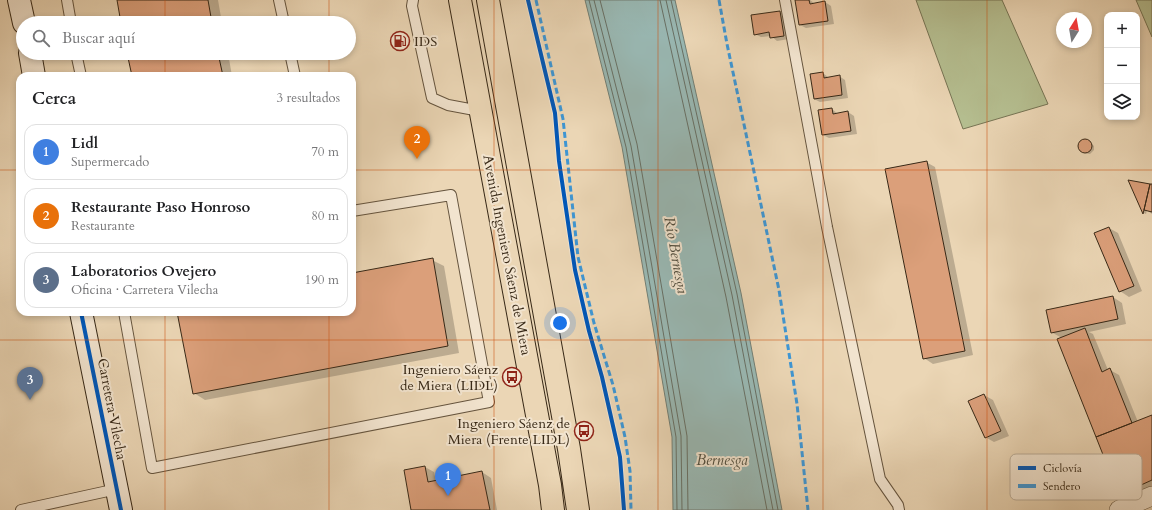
<!DOCTYPE html>
<html lang="es">
<head>
<meta charset="utf-8">
<style>
	body { margin:0; font-family:Cardo,serif; background:#f2f2f2; color:#202124 }
	.controls { position:absolute; right:12px; top:12px; display:grid; overflow:hidden; border-radius:8px; box-shadow:0 2px 6px #0003 }
	.controls button { width:36px; height:36px; display:grid; place-items:center; padding:0; border:0; border-bottom:1px solid #e0e0e0; background:#fff; color:#202124; font:20px sans-serif }
	.compass { position:absolute; left:1056px; top:12px; width:36px; height:36px; border-radius:50%; background:#fff; box-shadow:0 2px 6px #0003; rotate:11deg }
	.you { position:absolute; left:560px; top:323px; width:14px; height:14px; margin:-10px; border:3px solid #fff; border-radius:50%; background:#1a73e8; box-shadow:0 0 0 6px #1a73e833 }
	.badge { display:grid; place-items:center; width:26px; height:26px; border-radius:50%; background:#8f2418; color:#fff; font-size:13px; font-weight:700 }
	.pin { position:absolute; translate:-50% -33px; filter:drop-shadow(0 1px 2px #0008) }
	.pin::after { content:''; position:absolute; top:21px; width:14px; height:12px; background:inherit; clip-path:polygon(0 0,100% 0,50% 100%) }
	.list { margin:0; padding:0; list-style:none }
	h2 { display:flex; justify-content:space-between; align-items:center; height:52px; margin:0; padding:0 16px; font-size:17px }
	h2 small { font-size:13px; font-weight:400; color:#757577 }
	.list li { display:grid; grid-template-columns:26px 1fr auto; gap:12px; align-items:center; box-sizing:border-box; height:56px; margin:0 8px 8px; padding:0 8px; border:1px solid #e0e0e0; border-radius:12px }
	.list b { display:block; font-size:15px; white-space:nowrap }
	.list p { margin:0; font-size:13px; white-space:nowrap; color:#757577 }
	.list em { font-size:13px; font-style:normal; color:#757577 }
	.icon { flex:none; width:22px; height:22px; fill:none; stroke:currentColor; stroke-width:2; stroke-linecap:round; stroke-linejoin:round }
	.map { position:relative; flex:none; width:1152px; height:510px; overflow:hidden }
	.search { position:absolute; background:#fff; box-shadow:0 2px 6px #0003; left:16px; top:16px; width:340px; height:44px; display:flex; align-items:center; gap:10px; box-sizing:border-box; padding:0 14px; border-radius:22px; color:#757577; font-size:15px }
	.panel { position:absolute; background:#fff; box-shadow:0 2px 6px #0003; left:16px; top:72px; width:340px; height:244px; border-radius:12px }
	.map>svg:first-child { display:block }
	.green { fill:#b5be90; stroke:#767454 }
	.water { fill:#99b8b3; stroke:#727f75 }
	.shadow { fill:#0003 }
	.lines { fill:none; stroke-linecap:round; stroke-linejoin:round }
	.shore { stroke:#687065; stroke-width:1 }
	.building { fill:#db9f7a; stroke:#382917 }
	.lane-casing { stroke:#65543e; stroke-width:12 }
	.street-casing { stroke:#65543e; stroke-width:20 }
	.secondary-casing { stroke:#382917; stroke-width:24 }
	.primary-casing { stroke:#382917; stroke-width:24 }
	.lane { stroke:#f2e4cf; stroke-width:10 }
	.street { stroke:#f2e4cf; stroke-width:19 }
	.secondary { stroke:#f2e4cf; stroke-width:22 }
	.primary { stroke:#ebd6b5; stroke-width:22 }
	.quiet { stroke:#3e96d4; stroke-width:3; stroke-dasharray:6 3; stroke-linecap:butt }
	.cycleway-casing { stroke:#f2e4cf; stroke-width:6 }
	.cycleway { stroke:#0057b8; stroke-width:4 }
	.grid { fill:none; stroke:#ce520e; stroke-width:1; stroke-opacity:0.55 }
	.labels { text-anchor:middle; dominant-baseline:central; stroke-width:4; stroke-linejoin:round; paint-order:stroke }
	.poi-label { font-size:14px; fill:#382917; stroke:#f2e4cf; text-anchor:end }
	.street-label { font-size:14px; fill:#382917; stroke:#f2e4cf }
	.water-label { font-size:15px; font-style:italic; fill:#504d3e; stroke:#f2e4cf }
	.key { fill:#f2e4cf; stroke:#baac98; stroke-width:1 }
	.key-label { font-size:11px; fill:#382917 }
</style>
</head>
<body>
<div class="map">
<svg width="1152" height="510" viewBox="0 0 1152 510">
	<rect width="100%" height="100%" fill="#ebd6b5"/>
	<filter id="stains"><feTurbulence type="fractalNoise" baseFrequency=".005" numOctaves="4"/><feColorMatrix values="0 0 0 0 .2 0 0 0 0 .09 0 0 0 0 .02 0 0 0 .5 -.17"/></filter>
	<radialGradient id="worn" r=".72"><stop offset=".6" stop-color="#630" stop-opacity="0"/><stop offset="1" stop-color="#630" stop-opacity=".3"/></radialGradient>
	<path class="green" d="M916,0h86l46,104 -85,25z
		M1136,0h16v37z"/>
	<path class="water" d="M585,0h90l66,293 41,217h-109l-1,-73 -29,-168 -21,-122z"/>
	<path class="shadow" d="M118,0h100l4,23h-100z
		M803,0h7l5,4 10,-2 6,4 3,18 -28,4 -6,-3z
		M779,12l7,3 3,24 -12,2 -6,-5 -10,1 -6,-3z
		M128,53h100l4,23h-99z
		M823,73l6,5 10,-2 6,4 3,18 -28,4 -6,-3z
		M832,109l6,5 10,-2 6,4 3,18 -28,4 -6,-3z
		M1084,140l7,3 3,3v4l-4,4 -6,-1 -5,-6 1,-5z
		M926,162l9,5 38,188 -40,9 -9,-6z
		M1130,181l22,4v29l-5,-4 -1,4 -2,-1z
		M1109,228l9,5 24,58 -13,6 -9,-6z
		M432,260l12,6 15,87 -254,47 -11,-7 -16,-81h174v-38z
		M1113,297l9,6 4,21 -37,8 4,2 15,36h2l9,5 19,47 14,-6v73l-23,10 -9,-5 -58,-156 -11,-6z
		M984,395l9,5 16,36 -15,6 -9,-5z
		M425,467l9,5 2,10 46,-10 9,6 6,32h-85z"/>
	<g class="lines">
		<path class="shore" d="M589,0l37,147 21,121 29,169 1,73
			M594,0l37,146 21,121 29,169 1,74
			M600,0l37,144 21,122 29,170 1,74
			M660,0l66,297 41,213
			M666,0l66,295 41,215
			M671,0l66,294 41,216"/>
	</g>
	<path class="building" d="M117,0h91l4,23h-91z
		M795,0h14l1,4 15,-3 3,20 -29,4z
		M780,11l4,25 -14,2 -1,-6 -15,3 -3,-20z
		M127,53h91l5,23h-91z
		M823,72l1,6 16,-3 2,20 -28,4 -4,-25z
		M832,108l1,6 15,-3 3,20 -29,4 -4,-25z
		M1078 146a7 7 0 1 1 14 0a7 7 0 1 1-14 0Z
		M927,161l38,190 -42,8 -38,-190z
		M1128,180l22,4 -7,30z
		M1150,184h2v28l-8,-2z
		M1109,227l25,59 -15,6 -25,-59z
		M433,258l15,88 -255,48 -16,-82h175v-39z
		M1113,296l5,23 -67,14 -5,-23z
		M1085,328l17,44 8,-4 22,55 -36,14 -39,-98z
		M984,394l17,37 -16,7 -17,-37z
		M1152,415v65l-33,15 -23,-58z
		M425,466l3,16 54,-11 8,39h-79l-7,-40z"/>
	<g class="lines">
		<defs>
			<path id="lane" d="M67,0l4,23
				M279,0l5,23
				M413,0l-1,6 20,92 16,7 32,6
				M785,0l42,227 53,252 18,26 1,5
				M76,53l5,23
				M290,53l5,23
				M124,312l28,156 337,-66 -38,-207 -99,16
				M21,510l96,-21"/>
			<path id="street" d="M1119,510l33,-14"/>
			<path id="secondary" d="M19,0l5,23
				M30,53l4,23
				M81,312l40,198"/>
			<path id="primary" d="M460,0l90,485 3,25
				M488,0l81,449 9,61"/>
		</defs>
		<use href="#lane" class="lane-casing"/>
		<use href="#street" class="street-casing"/>
		<use href="#secondary" class="secondary-casing"/>
		<use href="#primary" class="primary-casing"/>
		<use href="#lane" class="lane"/>
		<use href="#street" class="street"/>
		<use href="#secondary" class="secondary"/>
		<use href="#primary" class="primary"/>
		<path class="quiet" d="M536,0l27,119 15,138 16,66 19,62 12,52 5,34 1,39
			M719,0l8,44 52,246 18,114 11,106"/>
		<defs>
			<path id="cycleway" d="M528,0l27,113 4,48 16,109 14,61 13,46 18,80 4,53
				M81,312l40,198"/>
		</defs>
		<use href="#cycleway" class="cycleway-casing"/>
		<use href="#cycleway" class="cycleway"/>
	</g>
	<path class="grid" d="M165,0v23M329,0v23M494,0v510M658,0v510M823,0v510M987,0v510M165,53v23M329,53v23M0,170h20M352,170h800M165,312v198M329,312v198M0,340h1152"/>
	<defs>
		<symbol id="fuel-ring" viewBox="-11 -11 22 22"><circle r="9.5" fill="#f2e4cf" stroke="#8f2418" stroke-width="1.5"/><path d="M-5.5-6h7V0h2V4h1.3V-2.5L3-4.5l.8-.8L6-3V5H2.5V1h-1V6h-7ZM-4.2-4.7v3.2H.2V-4.7Z" fill="#8f2418"/></symbol>
		<symbol id="bus-ring" viewBox="-11 -11 22 22"><circle r="9.5" fill="#f2e4cf" stroke="#8f2418" stroke-width="1.5"/><path d="M-5-6H5V4H4V6H2V4H-2V6H-4V4H-5ZM-3.5-4V0h7V-4ZM-3.5 1.2v1.5H-2V1.2ZM2 1.2v1.5H3.5V1.2Z" fill="#8f2418"/></symbol>
	</defs>
	<g fill-rule="evenodd">
		<use href="#fuel-ring" x="389" y="30" width="22" height="22"/>
		<use href="#bus-ring" x="501" y="366" width="22" height="22"/>
		<use href="#bus-ring" x="573" y="420" width="22" height="22"/>
	</g>
	<g class="labels">
		<g class="poi-label">
			<text x="414" y="41" text-anchor="start">IDS</text>
			<text x="498" y="369">Ingeniero Sáenz<tspan x="498" dy="16">de Miera (LIDL)</tspan></text>
			<text x="570" y="423">Ingeniero Sáenz de<tspan x="570" dy="16">Miera (Frente LIDL)</tspan></text>
		</g>
		<g class="street-label">
			<text transform="translate(507 255) rotate(79)">Avenida Ingeniero Sáenz de Miera</text>
			<text transform="translate(112 409) rotate(79)">Carretera Vilecha</text>
		</g>
		<g class="water-label">
			<text transform="translate(676 255) rotate(80)">Río Bernesga</text>
			<text x="722" y="460">Bernesga</text>
		</g>
	</g>
	<rect x="1010" y="454" width="132" height="46" rx="6" class="key"/>
	<rect x="1018" y="466" width="18" height="4" fill="#0057b8"/>
	<rect x="1018" y="484" width="18" height="4" fill="#3e96d4"/>
	<g class="key-label">
		<text x="1043" y="472">Ciclovía</text>
		<text x="1043" y="490">Sendero</text>
	</g>
	<rect width="100%" height="100%" filter="url(#stains)"/>
	<rect width="100%" height="100%" fill="url(#worn)"/>
</svg>
<div class="controls">
<button>+</button>
<button>−</button>
<button><svg class="icon" aria-label="layers" viewBox="0 0 24 24"><path d="M12 4l9 5-9 5-9-5zM3 14l9 5 9-5"/></svg></button>
</div>
<svg class="compass" viewBox="-18 -18 36 36"><path d="M0-13l5 13h-10z" fill="#e53935"/><path d="M0 13l5-13h-10z" fill="#757577"/></svg>
<div class="you"></div>
<div class="pin badge" style="left:448px;top:496px;background:#3f7fe0">1</div>
<div class="pin badge" style="left:417px;top:159px;background:#e8710a">2</div>
<div class="pin badge" style="left:30px;top:400px;background:#5c6f8a">3</div>
<div class="search"><svg class="icon" aria-label="search" viewBox="0 0 24 24"><circle cx="10" cy="10" r="6"/><path d="M15 15l6 6"/></svg>Buscar aquí</div>
<section class="panel">
<h2>Cerca<small>3 resultados</small></h2>
<ul class="list">
<li><span class="badge" style="background:#3f7fe0">1</span><div><b>Lidl</b><p>Supermercado</p></div><em>70 m</em></li>
<li><span class="badge" style="background:#e8710a">2</span><div><b>Restaurante Paso Honroso</b><p>Restaurante</p></div><em>80 m</em></li>
<li><span class="badge" style="background:#5c6f8a">3</span><div><b>Laboratorios Ovejero</b><p>Oficina · Carretera Vilecha</p></div><em>190 m</em></li>
</ul>
</section>
</div>
</body>
</html>
